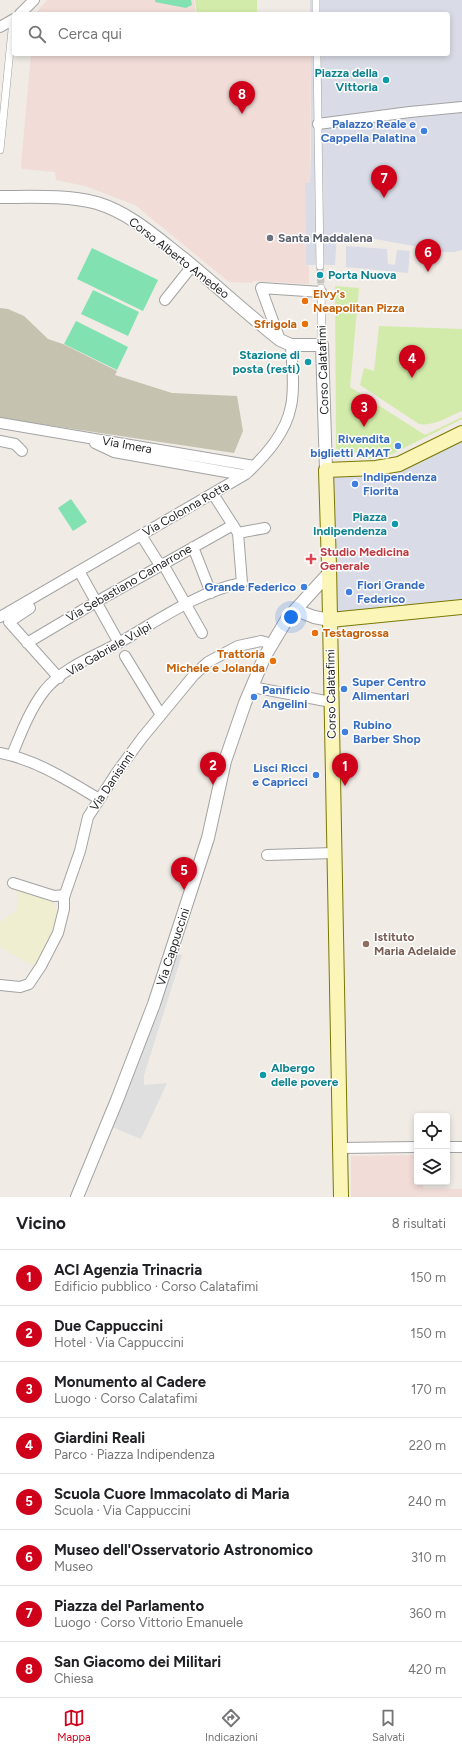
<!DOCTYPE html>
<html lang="it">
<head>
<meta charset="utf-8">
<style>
	body { margin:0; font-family:Figtree,sans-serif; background:#f2f2f2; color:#202124 }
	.controls { position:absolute; right:12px; bottom:12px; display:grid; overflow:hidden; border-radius:4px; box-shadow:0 2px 6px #0003 }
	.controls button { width:36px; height:36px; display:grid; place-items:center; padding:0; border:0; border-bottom:1px solid #e0e0e0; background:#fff; color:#202124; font:20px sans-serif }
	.you { position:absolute; left:291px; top:617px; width:14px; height:14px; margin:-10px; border:3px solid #fff; border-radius:50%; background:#1a73e8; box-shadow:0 0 0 6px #1a73e833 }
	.badge { display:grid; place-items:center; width:26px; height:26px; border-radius:50%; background:#ce001a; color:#fff; font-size:13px; font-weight:700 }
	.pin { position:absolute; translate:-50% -33px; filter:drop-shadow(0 1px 2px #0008) }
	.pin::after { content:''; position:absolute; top:21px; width:14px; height:12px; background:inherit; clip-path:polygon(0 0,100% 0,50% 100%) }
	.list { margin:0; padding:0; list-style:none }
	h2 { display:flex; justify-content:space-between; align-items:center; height:52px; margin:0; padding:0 16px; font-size:17px }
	h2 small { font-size:13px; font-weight:400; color:#757577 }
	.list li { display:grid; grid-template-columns:26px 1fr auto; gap:12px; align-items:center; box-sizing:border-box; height:56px; padding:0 16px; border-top:1px solid #e0e0e0 }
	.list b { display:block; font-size:15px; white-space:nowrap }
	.list p { margin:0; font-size:13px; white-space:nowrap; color:#757577 }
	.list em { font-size:13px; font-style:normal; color:#757577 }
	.icon { flex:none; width:22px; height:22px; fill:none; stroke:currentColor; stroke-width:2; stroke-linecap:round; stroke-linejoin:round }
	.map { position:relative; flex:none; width:462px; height:1197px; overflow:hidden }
	.search { position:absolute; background:#fff; box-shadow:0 2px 6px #0003; left:12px; right:12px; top:12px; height:44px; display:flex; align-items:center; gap:10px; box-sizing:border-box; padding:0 14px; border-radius:4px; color:#757577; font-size:15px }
	.sheet { height:500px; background:#fff }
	nav { display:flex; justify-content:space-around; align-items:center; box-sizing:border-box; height:56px; border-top:1px solid #e0e0e0; background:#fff; font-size:11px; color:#757577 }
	nav a { display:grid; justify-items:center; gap:2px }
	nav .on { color:#ce001a }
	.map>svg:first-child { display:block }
	.military { fill:#f2dcd8 }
	.construction { fill:#c5c2b0 }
	.farmland { fill:#efeed0 }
	.grass { fill:#d2ebaa }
	.pitch { fill:#81e1b0 }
	.parking { fill:#dfdfdf }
	.plaza { fill:#d9dbe6 }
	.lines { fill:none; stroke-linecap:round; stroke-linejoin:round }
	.pedestrian-tunnel { stroke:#c6c2bd; stroke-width:7; stroke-dasharray:7 3.5; stroke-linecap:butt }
	.pedestrian-casing { stroke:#a3a3a3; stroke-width:8 }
	.minor-casing { stroke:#a3a3a3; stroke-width:12 }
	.tertiary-casing { stroke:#a3a3a3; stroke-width:14 }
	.secondary-casing { stroke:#7a7802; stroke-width:16 }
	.pedestrian { stroke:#fff; stroke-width:7 }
	.minor { stroke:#fff; stroke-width:10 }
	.tertiary { stroke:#fff; stroke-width:12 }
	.secondary { stroke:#fbf6b8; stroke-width:14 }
	.culture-dot { fill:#0f9aa8; stroke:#fff; stroke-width:1.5 }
	.shop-dot { fill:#3f7fe0; stroke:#fff; stroke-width:1.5 }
	.worship-dot { fill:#6b7280; stroke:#fff; stroke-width:1.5 }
	.food-dot { fill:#e8710a; stroke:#fff; stroke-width:1.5 }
	.health-dot { fill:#e0444e; stroke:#fff; stroke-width:1.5 }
	.education-dot { fill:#8d6e63; stroke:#fff; stroke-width:1.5 }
	.labels { text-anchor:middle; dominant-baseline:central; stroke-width:3; stroke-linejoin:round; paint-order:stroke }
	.culture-label { font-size:12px; font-weight:bold; fill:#0d838f; stroke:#fff; text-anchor:end }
	.shop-label { font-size:12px; font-weight:bold; fill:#366cbe; stroke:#fff; text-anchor:start }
	.worship-label { font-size:12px; font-weight:bold; fill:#5b616d; stroke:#fff; text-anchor:start }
	.street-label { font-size:12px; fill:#1f1f1f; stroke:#fff }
	.food-label { font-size:12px; font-weight:bold; fill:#c56008; stroke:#fff; text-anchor:start }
	.health-label { font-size:12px; font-weight:bold; fill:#be3a42; stroke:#fff; text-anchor:start }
	.education-label { font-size:12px; font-weight:bold; fill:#785e54; stroke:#fff; text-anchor:start }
</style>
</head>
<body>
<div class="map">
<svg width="462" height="1197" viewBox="0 0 462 1197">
	<rect width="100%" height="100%" fill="#f0ebe5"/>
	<path class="military" d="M47,0h147l2,14h-161z
		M31,54h280l-1,129h-5l1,82 3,1v18l-56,-3 -1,2 -23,-1 -94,-77 -50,-19 -29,-6 -1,-8 -33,-3 -1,-4z
		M417,1155v27h6v6l39,1v8h-111v-41z"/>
	<path class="construction" d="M0,308l8,1 16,7 24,23 15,5 54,27 -2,4 57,18 65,3 6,35 -9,22 -234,-35z"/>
	<path class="farmland" d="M17,889l35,10 5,12 -3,20 -19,36 -35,-20v-25l17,-12z"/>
	<path class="grass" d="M195,0h62v14h-60z
		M335,286l24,2 -9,99 75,48 37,-18v2l-70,35 -22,5 -12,-1v-5l-11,-1v6l-6,-2 -5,-7z
		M379,326l83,3v82c-13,5 -29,16 -43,13l-59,-39 4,-17 10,3z"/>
	<path class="pitch" d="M155,0h36l1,5 -6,3 -31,-6z
		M92,248l66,32 -15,31 -66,-32z
		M93,290l46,22 -11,24 -47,-22z
		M76,321l52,26 -11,23 -53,-26z
		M71,499l16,23 -14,9 -15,-23z"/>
	<path class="parking" d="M177,953l5,2 -38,120v10l23,-2 -26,56 -29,-12 22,-53z"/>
	<path class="plaza" d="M310,0h152v250l-8,2h-35v-5l-82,-15 -2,33h-29l-1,-82h5l1,-26v-103h137v-40h-138z
		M346,246l41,3 1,15 7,1 2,-15 13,1 -2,22 -62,-6z
		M462,433v174l-132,13 -4,-150 50,-2z"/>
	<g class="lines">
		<path class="pedestrian-tunnel" d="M320,266l1,21"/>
		<defs>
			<path id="pedestrian" d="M316,0v14
				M317,54l3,212
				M0,150l13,-130
				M321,288l1,57"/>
			<path id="minor" d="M20,14l14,-14
				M0,27l14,-8
				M318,124l92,-12 52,-5
				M165,300l27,-34
				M280,340l-19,-52 60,4
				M0,423l254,43
				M0,441l15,3 7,7
				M95,443l19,9 129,23
				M238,533l27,-5
				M141,535l17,27 5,2 39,69
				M193,547l18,46
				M79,571l40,72
				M26,602l4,6 -21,14 50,56
				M0,617l246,-143c20,-19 40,-41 45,-68 4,-19 1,-42 0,-61
				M27,643l69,-41 137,-77
				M125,656l36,59
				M252,687l79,15
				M0,753c37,7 67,27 99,46
				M12,755c9,-22 18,-46 33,-65 20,-24 51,-34 77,-49 37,-21 77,-50 120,-58l-4,-50 -25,-39
				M267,855l67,-2
				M13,883l41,13 11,-1
				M0,985l20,2 9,-3 12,-18 17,-33 6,-24v-12l16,-46 8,-34 29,-45 25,-34 52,-63 14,-13 30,-16 23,-5 11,3
				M447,1147h15
				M340,1148l77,-1"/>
			<path id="tertiary" d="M0,197c32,0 66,-2 97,6 33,10 59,34 86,55 33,27 64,56 97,82l11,5h31l4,125
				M296,610l18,7 16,3
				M77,1197l40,-97 37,-96 54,-166 17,-77 20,-58 20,-47 22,-37 42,-46"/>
			<path id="secondary" d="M330,620l132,-13
				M341,1197l-12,-631 -3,-96 50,-2 23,-4 63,-31"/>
		</defs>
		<use href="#pedestrian" class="pedestrian-casing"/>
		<use href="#minor" class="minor-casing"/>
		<use href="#tertiary" class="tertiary-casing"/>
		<use href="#secondary" class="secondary-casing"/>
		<use href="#pedestrian" class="pedestrian"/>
		<use href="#minor" class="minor"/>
		<use href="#tertiary" class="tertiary"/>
		<use href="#secondary" class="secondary"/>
	</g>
	<g class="culture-dot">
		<circle cx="386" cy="80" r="4"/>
		<circle cx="320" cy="275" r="4"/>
		<circle cx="308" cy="362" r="4"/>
		<circle cx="395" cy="524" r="4"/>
		<circle cx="263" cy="1075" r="4"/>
	</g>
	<g class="shop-dot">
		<circle cx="424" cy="131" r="4"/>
		<circle cx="398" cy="446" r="4"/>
		<circle cx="355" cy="484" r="4"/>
		<circle cx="304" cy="587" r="4"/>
		<circle cx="349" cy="592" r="4"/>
		<circle cx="344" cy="689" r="4"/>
		<circle cx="254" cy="697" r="4"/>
		<circle cx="345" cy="732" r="4"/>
		<circle cx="316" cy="775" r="4"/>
	</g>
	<circle class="worship-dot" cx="270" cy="238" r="4"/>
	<g class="food-dot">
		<circle cx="305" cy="301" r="4"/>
		<circle cx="305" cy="324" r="4"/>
		<circle cx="315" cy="633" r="4"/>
		<circle cx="273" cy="661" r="4"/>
	</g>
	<path class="health-dot" d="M309 553h4v4h4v4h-4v4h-4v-4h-4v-4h4z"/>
	<circle class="education-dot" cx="366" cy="944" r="4"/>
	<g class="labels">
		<g class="culture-label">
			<text x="378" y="73">Piazza della<tspan x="378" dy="14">Vittoria</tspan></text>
			<text x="328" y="275" text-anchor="start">Porta Nuova</text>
			<text x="300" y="355">Stazione di<tspan x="300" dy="14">posta (resti)</tspan></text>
			<text x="387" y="517">Piazza<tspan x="387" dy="14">Indipendenza</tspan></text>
			<text x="271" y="1068" text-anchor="start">Albergo<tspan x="271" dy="14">delle povere</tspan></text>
		</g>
		<g class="shop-label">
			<text x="416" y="124" text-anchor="end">Palazzo Reale e<tspan x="416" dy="14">Cappella Palatina</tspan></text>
			<text x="390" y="439" text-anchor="end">Rivendita<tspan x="390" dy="14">biglietti AMAT</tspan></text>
			<text x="363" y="477">Indipendenza<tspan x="363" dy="14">Fiorita</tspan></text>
			<text x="357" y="585">Fiori Grande<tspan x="357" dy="14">Federico</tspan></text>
			<text x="296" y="587" text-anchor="end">Grande Federico</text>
			<text x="352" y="682">Super Centro<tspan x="352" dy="14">Alimentari</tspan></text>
			<text x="262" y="690">Panificio<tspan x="262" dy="14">Angelini</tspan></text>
			<text x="353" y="725">Rubino<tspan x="353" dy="14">Barber Shop</tspan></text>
			<text x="308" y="768" text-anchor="end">Lisci Ricci<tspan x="308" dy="14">e Capricci</tspan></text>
		</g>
		<g class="worship-label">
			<text x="278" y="238">Santa Maddalena</text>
		</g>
		<g class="street-label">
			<text transform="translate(179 258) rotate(38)">Corso Alberto Amedeo</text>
			<text transform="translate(323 370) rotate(-92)">Corso Calatafimi</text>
			<text transform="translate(127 445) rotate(10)">Via Imera</text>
			<text transform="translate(186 509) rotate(-30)">Via Colonna Rotta</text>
			<text transform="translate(129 583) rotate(-30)">Via Sebastiano Camarrone</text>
			<text transform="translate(109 649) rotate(-30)">Via Gabriele Vulpi</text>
			<text transform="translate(331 694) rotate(-91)">Corso Calatafimi</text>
			<text transform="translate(112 781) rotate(-56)">Via Danisinni</text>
			<text transform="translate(173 947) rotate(-72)">Via Cappuccini</text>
		</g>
		<g class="food-label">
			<text x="313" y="294">Elvy's<tspan x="313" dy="14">Neapolitan Pizza</tspan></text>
			<text x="297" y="324" text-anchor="end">Sfrigola</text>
			<text x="323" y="633">Testagrossa</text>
			<text x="265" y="654" text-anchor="end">Trattoria<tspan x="265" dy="14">Michele e Jolanda</tspan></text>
		</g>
		<g class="health-label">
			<text x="320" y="552">Studio Medicina<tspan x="320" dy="14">Generale</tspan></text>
		</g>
		<g class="education-label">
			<text x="374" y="937">Istituto<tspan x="374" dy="14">Maria Adelaide</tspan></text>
		</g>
	</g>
</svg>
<div class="controls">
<button><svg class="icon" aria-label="locate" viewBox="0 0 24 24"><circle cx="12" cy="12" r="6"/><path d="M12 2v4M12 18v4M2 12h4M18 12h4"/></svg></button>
<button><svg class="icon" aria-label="layers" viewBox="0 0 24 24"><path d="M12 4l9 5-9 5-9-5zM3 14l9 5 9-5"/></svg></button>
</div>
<div class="you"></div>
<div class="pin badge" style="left:345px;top:786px">1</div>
<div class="pin badge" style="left:213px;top:785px">2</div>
<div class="pin badge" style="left:364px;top:427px">3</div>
<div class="pin badge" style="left:412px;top:378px">4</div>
<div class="pin badge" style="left:184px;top:890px">5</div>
<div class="pin badge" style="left:428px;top:272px">6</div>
<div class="pin badge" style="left:384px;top:198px">7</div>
<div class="pin badge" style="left:242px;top:114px">8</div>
<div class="search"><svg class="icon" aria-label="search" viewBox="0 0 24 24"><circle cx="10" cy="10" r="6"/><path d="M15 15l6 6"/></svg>Cerca qui</div>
</div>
<section class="sheet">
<h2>Vicino<small>8 risultati</small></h2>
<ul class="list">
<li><span class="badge">1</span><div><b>ACI Agenzia Trinacria</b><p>Edificio pubblico · Corso Calatafimi</p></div><em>150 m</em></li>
<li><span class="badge">2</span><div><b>Due Cappuccini</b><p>Hotel · Via Cappuccini</p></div><em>150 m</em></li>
<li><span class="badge">3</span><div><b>Monumento al Cadere</b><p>Luogo · Corso Calatafimi</p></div><em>170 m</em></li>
<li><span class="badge">4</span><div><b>Giardini Reali</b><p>Parco · Piazza Indipendenza</p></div><em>220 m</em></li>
<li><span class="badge">5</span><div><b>Scuola Cuore Immacolato di Maria</b><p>Scuola · Via Cappuccini</p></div><em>240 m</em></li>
<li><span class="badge">6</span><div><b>Museo dell'Osservatorio Astronomico</b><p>Museo</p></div><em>310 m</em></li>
<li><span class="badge">7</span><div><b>Piazza del Parlamento</b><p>Luogo · Corso Vittorio Emanuele</p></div><em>360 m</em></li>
<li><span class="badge">8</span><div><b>San Giacomo dei Militari</b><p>Chiesa</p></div><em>420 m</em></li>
</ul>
</section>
<nav>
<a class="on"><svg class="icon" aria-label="map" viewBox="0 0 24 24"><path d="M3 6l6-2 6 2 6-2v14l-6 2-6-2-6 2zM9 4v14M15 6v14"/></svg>Mappa</a>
<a><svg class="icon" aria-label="directions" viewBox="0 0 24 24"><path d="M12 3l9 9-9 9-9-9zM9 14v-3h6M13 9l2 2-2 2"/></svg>Indicazioni</a>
<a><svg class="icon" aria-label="saved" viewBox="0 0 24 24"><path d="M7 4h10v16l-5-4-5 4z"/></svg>Salvati</a>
</nav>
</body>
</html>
